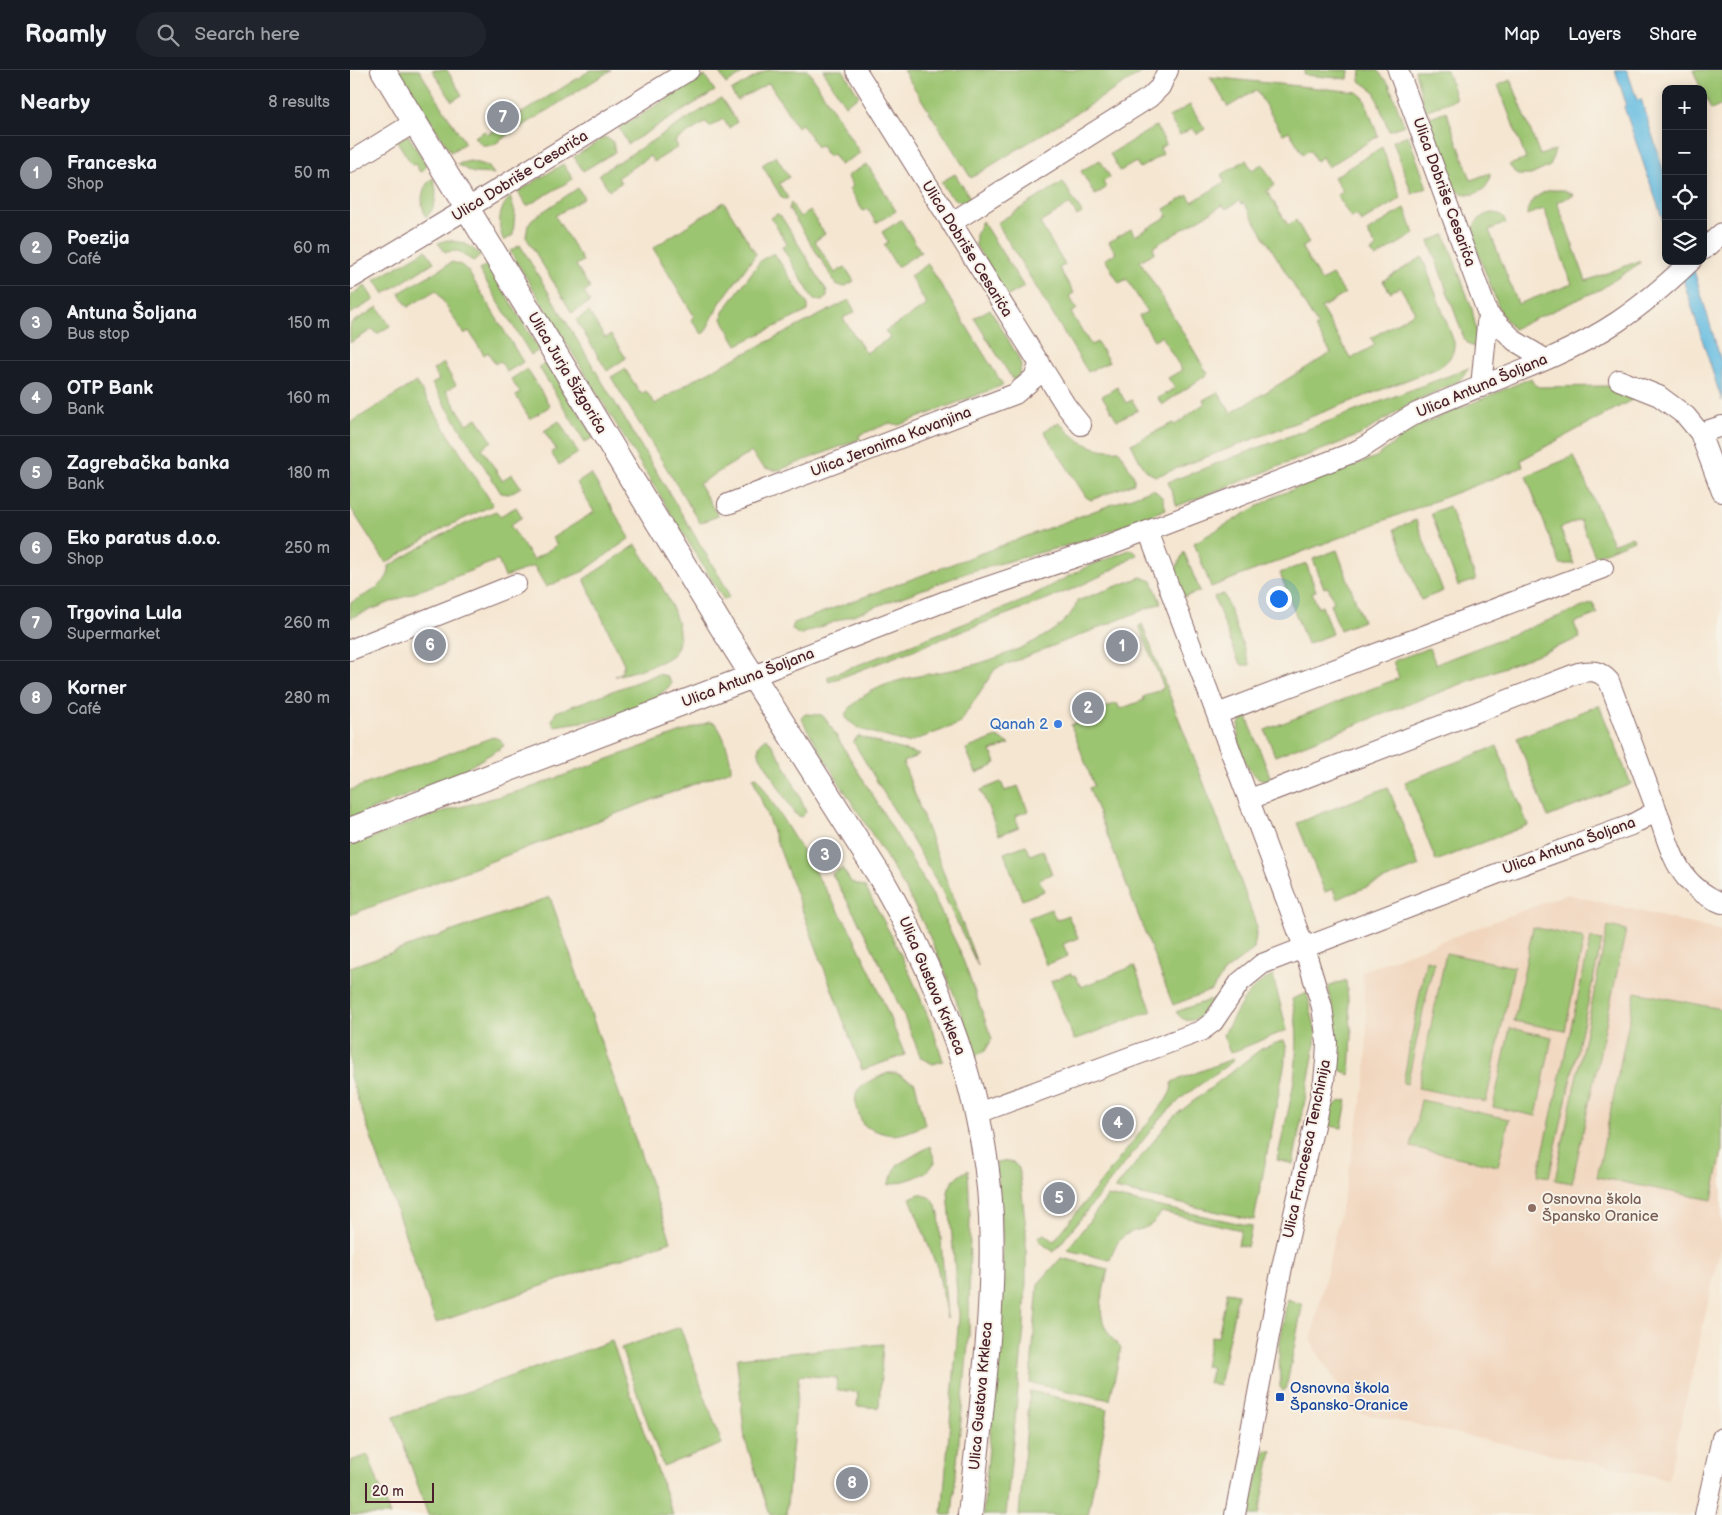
<!DOCTYPE html>
<html lang="en">
<head>
<meta charset="utf-8">
<style>
	body { margin:0; font-family:"Balsamiq Sans",sans-serif; background:#20242c; color:#f1f3f6 }
	.controls { position:absolute; right:15px; top:15px; display:grid; overflow:hidden; border-radius:10px; box-shadow:0 2px 12px #0003 }
	.controls button { width:45px; height:45px; display:grid; place-items:center; padding:0; border:0; border-bottom:1px solid #363941; background:#171b24; color:#f1f3f6; font:25px sans-serif }
	.scale { position:absolute; left:15px; bottom:12px; width:69px; box-sizing:border-box; padding-left:5px; border:2px solid #4a1f2b; border-top:0; font-size:14px; line-height:18px; white-space:nowrap; color:#4a1f2b; -webkit-text-stroke:4px #f7f3e8; paint-order:stroke }
	.you { position:absolute; left:928px; top:528px; width:18px; height:18px; margin:-12px; border:4px solid #fff; border-radius:50%; background:#1a73e8; box-shadow:0 0 0 8px #1a73e833 }
	.badge { display:grid; place-items:center; width:32px; height:32px; border-radius:50%; background:#8c9099; color:#fff; font-size:16px; font-weight:700 }
	.pin { position:absolute; translate:-50% -50%; border:2px solid #fff; box-shadow:0 1px 5px #0006 }
	.list { margin:0; padding:0; list-style:none }
	h2 { display:flex; justify-content:space-between; align-items:center; height:65px; margin:0; padding:0 20px; font-size:21px }
	h2 small { font-size:16px; font-weight:400; color:#9ea1a6 }
	.list li { display:grid; grid-template-columns:32px 1fr auto; gap:15px; align-items:center; box-sizing:border-box; height:75px; padding:0 20px; border-top:1px solid #363941 }
	.list b { display:block; font-size:19px; white-space:nowrap }
	.list p { margin:0; font-size:16px; white-space:nowrap; color:#9ea1a6 }
	.list em { font-size:16px; font-style:normal; color:#9ea1a6 }
	.icon { flex:none; width:28px; height:28px; fill:none; stroke:currentColor; stroke-width:2; stroke-linecap:round; stroke-linejoin:round }
	.map { position:relative; flex:none; width:1372px; height:1445px; overflow:hidden }
	header { display:flex; align-items:center; gap:30px; box-sizing:border-box; height:70px; padding:0 25px; background:#171b24; border-bottom:1px solid #363941 }
	header strong { font-size:24px }
	nav { display:flex; gap:28px; margin-inline-start:auto; font-size:18px }
	.search { width:350px; height:45px; background:#20242c; display:flex; align-items:center; gap:12px; box-sizing:border-box; padding:0 18px; border-radius:28px; color:#9ea1a6; font-size:19px }
	main { display:flex }
	aside { flex:1; background:#171b24 }
	.map>svg:first-child { display:block }
	.built { fill:#f1d5bd }
	.green { fill:#9cc571; stroke:#73724e }
	.water { fill:#64bce1; stroke:#576e86 }
	.lines { fill:none; stroke-linecap:round; stroke-linejoin:round }
	.minor-casing { stroke:#866565; stroke-width:22 }
	.tertiary-casing { stroke:#866565; stroke-width:26 }
	.minor { stroke:#fff; stroke-width:20 }
	.tertiary { stroke:#fff; stroke-width:24 }
	.shop-dot { fill:#3f7fe0; stroke:#f7f3e8; stroke-width:2 }
	.education-dot { fill:#8d6e63; stroke:#f7f3e8; stroke-width:2 }
	.transit-dot { fill:#1a4fb4; stroke:#f7f3e8; stroke-width:2 }
	.labels { text-anchor:middle; dominant-baseline:central; stroke-width:4; stroke-linejoin:round; paint-order:stroke }
	.street-label { font-size:15px; fill:#4a1f2b; stroke:#f7f3e8 }
	.shop-label { font-size:15px; fill:#366cbe; stroke:#f7f3e8; text-anchor:end }
	.education-label { font-size:15px; fill:#785e54; stroke:#f7f3e8; text-anchor:start }
	.transit-label { font-size:15px; fill:#164399; stroke:#f7f3e8; text-anchor:start }
</style>
</head>
<body>
<header>
<strong>Roamly</strong>
<div class="search"><svg class="icon" aria-label="search" viewBox="0 0 24 24"><circle cx="10" cy="10" r="6"/><path d="M15 15l6 6"/></svg>Search here</div>
<nav><a>Map</a><a>Layers</a><a>Share</a></nav>
</header>
<main>
<aside>
<h2>Nearby<small>8 results</small></h2>
<ul class="list">
<li><span class="badge">1</span><div><b>Franceska</b><p>Shop</p></div><em>50 m</em></li>
<li><span class="badge">2</span><div><b>Poezija</b><p>Café</p></div><em>60 m</em></li>
<li><span class="badge">3</span><div><b>Antuna Šoljana</b><p>Bus stop</p></div><em>150 m</em></li>
<li><span class="badge">4</span><div><b>OTP Bank</b><p>Bank</p></div><em>160 m</em></li>
<li><span class="badge">5</span><div><b>Zagrebačka banka</b><p>Bank</p></div><em>180 m</em></li>
<li><span class="badge">6</span><div><b>Eko paratus d.o.o.</b><p>Shop</p></div><em>250 m</em></li>
<li><span class="badge">7</span><div><b>Trgovina Lula</b><p>Supermarket</p></div><em>260 m</em></li>
<li><span class="badge">8</span><div><b>Korner</b><p>Café</p></div><em>280 m</em></li>
</ul>
</aside>
<div class="map">
<svg width="1372" height="1445" viewBox="0 0 1372 1445">
	<rect width="100%" height="100%" fill="#f7f3e8"/>
	<filter id="ink" filterUnits="userSpaceOnUse"><feTurbulence type="fractalNoise" baseFrequency=".02" numOctaves="2"/><feDisplacementMap in="SourceGraphic" scale="10" xChannelSelector="R" yChannelSelector="G"/><feConvolveMatrix kernelMatrix="1 2 1 2 8 2 1 2 1" color-interpolation-filters="sRGB"/></filter>
	<filter id="wash" filterUnits="userSpaceOnUse"><feTurbulence type="fractalNoise" baseFrequency=".0096" numOctaves="4" result="noise"/><feDisplacementMap in="SourceGraphic" scale="20" xChannelSelector="R" yChannelSelector="G"/><feGaussianBlur stdDeviation="1.12" result="paint"/><feColorMatrix in="noise" values="0 0 0 0 0 0 0 0 0 0 0 0 0 0 0 0 0 1.4 0 .05"/><feComposite in="paint" operator="in"/></filter>
	<g filter="url(#wash)">
		<rect width="100%" height="100%" fill="#f5e6d1"/>
		<path class="built" d="M1217,824l155,37v310l-54,238 -313,-67 -44,-70 37,-166 18,-100 1,-54 -5,-51z"/>
		<path class="green" d="M48,0h21l46,73 -14,9z
			M82,0h15l15,25 -10,6z
			M241,0h20l-118,75h-11l-8,-8 11,-6 3,3z
			M368,0h31l-23,14z
			M417,0h41l52,83 -20,12 -7,-11 -5,3 -7,-12 -4,2 -15,-23 -5,3 -28,-44 -32,17 -6,-9z
			M473,0h20l16,26 -14,9z
			M553,0h243l-175,108z
			M955,0h44l-1,9 -44,-4z
			M1011,0h16l12,14 15,41 -15,6 -15,-40 -14,-10z
			M1065,0h32l9,29 -31,12z
			M1343,0h29v35l-11,5 -8,-21h-2z
			M355,6l10,15 -87,53 -9,-16z
			M860,7l147,15 7,6 14,38 -50,31 -6,-10 -6,4 -6,-11 -7,4 -14,-23 -6,3 -27,-44 -28,17z
			M1161,10l29,75 15,-5 -5,16 -19,9h-14l-8,-10 17,-6 -28,-74z
			M371,28l16,24 -8,6 -6,-9 -13,8 -4,-5 -31,19 3,6 -24,15 -4,-6 -32,21 3,6 -12,7 -10,-16z
			M840,35l15,24 -8,5 -5,-6 -12,7 -11,-18z
			M1096,41l25,69 19,-7c1,19 -22,28 -35,16l-27,-71z
			M806,56l10,18 -6,4 3,6 -23,14 -4,-6 -16,9 -10,-17z
			M58,65l18,30 -2,5 -4,2 -5,-8 -3,1 -15,-24z
			M1058,65l19,53 -15,6 -19,-53z
			M255,67l8,5 2,10 -32,19 -9,-14z
			M1032,77l19,51 -40,24 -4,-7 -6,3 -14,-23 6,-3 -9,-15z
			M426,86l13,21 -10,7 9,14 -2,1 -4,-1 -20,-33z
			M750,90l10,17 -7,5 3,6 -11,7 -14,-24z
			M896,90l6,10 10,-6 13,21 -8,6 21,34 8,-5 13,23 -7,5 19,33 11,-6 13,19 -24,14 30,51 24,-14 -4,-7 44,-26 -15,-25 -10,5 -7,-11 39,-24 32,85c1,12 -6,20 -16,26l-281,108c-14,-2 -19,-20 -26,-32l42,-21 2,2 30,-22 -2,-3 15,-8 13,21 100,-60 -16,-25 3,-2 -74,-123 -3,1 -2,-3 -13,8 -3,-4 -70,42 2,5 -15,9 68,113 -46,31 -4,-7 17,-10 -7,-10 14,-8 -21,-34 -7,4 -15,-24 8,-4 -20,-33 -8,4 -14,-24 11,-6 -7,-11 22,-13 4,7 33,-20 -4,-7 24,-14 4,7 33,-20 -4,-7z
			M120,91l18,5 6,8 -21,-1 -16,-9z
			M213,94l10,15 -46,27 -9,-14z
			M517,94l29,47 -20,12 -8,-14 -5,2 -14,-22 4,-3 -6,-10z
			M605,104l17,27c-17,4 -23,-6 -31,-19z
			M83,108c5,12 4,30 -7,39 -6,-13 -6,-30 7,-39z
			M713,112l19,31 -5,3 -7,-12 -30,19 25,42 -6,3 15,25 -5,3 8,13 -6,4 20,32 6,-3 12,20 -21,10 -91,-149z
			M228,118l6,10 -29,18 28,45 -7,4 14,23 -6,4 6,10 -18,11 -46,-76 2,-12 4,-6z
			M1200,120h14l10,5 -17,7 29,79 53,-20 1,2 -39,26 -88,40 -12,-16 -29,-76c-2,-19 26,-35 34,-14l-17,7 29,74 54,-20 -28,-75 -17,6c1,-14 11,-21 23,-25z
			M160,127l5,15 -2,23 -9,6c-7,-15 -6,-31 6,-44z
			M374,132l32,52 -36,49 -15,29 -3,2 -11,-15 3,-3 -41,-68z
			M441,133l9,14 10,-6 15,23 -10,7 20,32 10,-6 9,14 -10,6 -7,-2 -48,-76z
			M1055,138l9,26 -39,24 -4,-7 6,-3 -10,-16z
			M427,144l4,2 46,75v6l-5,4 -8,-1 -32,-53 5,-3 -16,-26z
			M551,150l20,32 -24,15 -13,-22 4,-3 -6,-10z
			M632,151l42,66 -16,9 -32,-50v-12z
			M1095,165l27,74 8,40 -11,-4 -5,-7 -35,-97z
			M97,170l17,3 18,12 -9,6 -15,-10 -13,1 -7,-9z
			M170,175l207,344 2,8 -5,3 -214,-349z
			M76,180l8,12 -50,32 -9,-14z
			M424,183l34,52v6l-71,34 -15,-26 1,-7 38,-52z
			M102,192l9,3 7,6 55,91 -16,10 -7,-11 -5,3 -7,-12 -4,3 -15,-24 -5,3 -28,-44 -28,17 -9,-14z
			M138,194l51,86 -8,5 -52,-85z
			M578,194l75,121 -104,40 -9,-2 -31,12 1,4 -81,31c-16,1 -19,-6 -28,-18l-52,32 19,32 -18,7 -89,-146 14,-8 16,25 5,-3 9,13 40,-25 154,-79 6,12 -12,6 23,35 24,-15 -5,-7 42,-26 -17,-29z
			M15,216l9,14 -24,14v-18z
			M28,237l12,19 -13,8 -4,-5 -23,14v-19z
			M640,239l27,46 4,10 -1,9 -7,6 -39,-62z
			M239,242l16,26 6,-3 15,23 -19,13 -31,-51z
			M197,292l47,75 -9,5 -46,-75z
			M93,293l13,22 -10,6 21,33 10,-6 15,23 -10,7 20,32 10,-6 9,13 -12,7 -8,-1 -69,-109 7,-4 -6,-10z
			M1119,298l-10,13 -48,22 -51,32 -183,71 -9,-24z
			M177,299l23,37 -20,13 -14,-23 4,-3 -9,-14z
			M1181,308l4,7 4,2 68,-1 32,10 -118,64 2,7 -312,120 -17,-44 82,-47 100,-39 40,-30z
			M66,312l77,123 -47,22 -60,36 -36,-56v-84z
			M767,317l9,16 6,-3 6,10 -21,10 -15,-24z
			M209,351l19,32 -19,12 -8,-12 5,-4 -12,-18z
			M709,352c17,19 34,30 60,28l15,26v7l-43,17 -5,-3 -42,-66z
			M1224,386l39,88 19,-8 2,4 -39,16 -15,-36 -20,8 14,36h-14l-34,-88z
			M241,404l39,64 -46,33 -38,16 -12,-21 -29,11 -7,-17 -148,58v-15c14,-8 41,-18 39,-37l60,-35 47,-20 4,5 16,-9 6,10 -12,8 23,35 24,-15 -5,-7 42,-26 -17,-29z
			M803,419l9,8 4,12 -79,31 -115,31 -173,64 -7,-6 2,-6z
			M1099,436l27,74 -18,6 -27,-73z
			M1066,450l27,71 -22,9 -27,-71z
			M286,475c14,23 57,81 39,107 -8,11 -46,21 -60,24l6,-3 3,-9 -40,-85z
			M779,480h5l3,5 -30,18 -34,16 -244,93 -2,-5 193,-75 64,-34z
			M987,480l26,71 -23,9 -10,-26 4,-2 -6,-15 -4,1 -11,-29z
			M834,482l16,39 -16,6 -9,-27z
			M956,493l10,28 -4,1 6,16 4,-2 10,28 -25,10 -27,-71z
			M791,507l11,4 9,22 -166,66 -36,55 -52,19 -47,-14 -13,-9 -2,-6c29,-40 88,-37 132,-50 29,-9 92,-31 100,-63z
			M874,524l26,71h-8l-5,-7 -23,-61z
			M1243,533l4,11 -23,9 6,15 -305,118 -10,-26 134,-52 -6,-17 36,-13 7,16z
			M792,554l87,224 28,79 -3,22 -29,22 -13,19 -39,15 -84,-217 5,-2 -23,-61 9,-4 -1,-3 38,-15 3,6 24,-9 -1,-3 21,-9 -25,-62z
			M308,604l9,2 5,8 -16,14 -27,13 -27,8 -48,7 -2,-6 4,-8z
			M1249,635l32,79 -83,33 -31,-79z
			M456,644l16,1 6,7 102,168 29,59 33,90 -7,12 -10,5c-17,-56 -39,-111 -67,-162 -32,-57 -70,-110 -102,-167l-5,-10z
			M897,647l24,62c-23,8 -38,-41 -31,-57z
			M359,652l6,1c9,11 16,33 16,47l-381,145v-69l91,-34 86,-23z
			M508,666l61,19 -16,7 75,204 -39,-81 -85,-142v-2z
			M143,667l7,2 4,7 -55,33 -99,39v-28z
			M647,667l13,7 -19,7 5,12 -3,1v2l-17,7 -10,-24z
			M417,668c17,23 28,47 39,74l-5,5 -7,-4 -34,-57c-3,-9 -1,-13 7,-18z
			M1147,676l31,79 -92,36 -31,-79z
			M407,707l92,151 24,49 32,78 -43,15 -109,-292z
			M651,712l4,9 13,-5 10,25 -13,5 4,11 -20,8 -18,-45z
			M1038,717l31,79 -82,33 -4,-10 -8,3 -28,-69z
			M676,775l4,10 13,-5 9,24 -13,5 5,12 -22,9 -18,-47z
			M492,798l9,14 14,5c31,55 60,113 78,174l-10,3 -12,-6c-25,-64 -54,-124 -89,-184z
			M200,827l121,344 -235,82 -86,-246v-110z
			M701,839l5,11 12,-5 10,23 -15,6 5,12 -22,9 -18,-47z
			M1258,856l18,4 -54,253 -17,-3z
			M1183,857l51,11 -19,93 -51,-10z
			M1241,868l11,2 -53,237 -11,-2z
			M1096,883l68,14 -28,135 -68,-14z
			M1076,890l8,2 -27,122 -4,-1z
			M784,896l18,45 -78,29 -23,-59 20,-8 1,3 3,-1 6,12z
			M923,906l14,54 -57,23 -7,-18c15,-23 22,-48 50,-59z
			M996,910l6,55 -2,40 -10,-5 -4,-8 -2,-49 -6,-26z
			M1285,922l87,17v141l-10,50 -115,-23z
			M957,923l9,40 -1,13 -22,118 -16,-4c12,-54 28,-105 15,-161z
			M865,928c-8,14 -25,34 -39,14z
			M1160,958l42,9 -16,79 -43,-9z
			M934,970l3,9 -2,13 -31,158 -139,-31 58,-72 88,-68z
			M882,989l1,2 -49,35 -24,23 -106,133 -14,-10 -2,-5 7,-3 9,7 112,-141 5,-9 1,-9z
			M538,1003h8l19,10 10,42c-28,12 -33,14 -62,0 -14,-36 -10,-37 25,-52z
			M997,1030l-5,28 -18,-3c3,-13 8,-23 23,-25z
			M1071,1030l88,19 -11,47 -87,-19z
			M580,1076l5,16c-8,15 -31,19 -47,23l9,-20z
			M653,1091l11,2 5,5 7,61v52l-2,46 -18,188h-23l20,-229 -1,-52 -6,-72z
			M618,1100l2,45 -1,120 -17,180h-10l17,-199 -11,-124c2,-11 11,-17 20,-22z
			M569,1124c14,3 16,7 20,20l8,104 -9,-48 -28,-72z
			M758,1126l144,30 -5,21 -9,-2 3,-15 -80,-18c-13,29 -39,5 -51,48l-43,-10z
			M711,1188l47,11c-7,35 -15,52 13,79l-11,52 -80,-17 8,-99z
			M877,1222l11,2 -19,91 -11,-2 4,-16 -7,-1 6,-30 7,1z
			M937,1229l14,5 1,3 -16,82 -3,2 -3,-4 -1,-38z
			M330,1257l42,117 -59,22 -42,-118z
			M262,1271l61,174h-245l-34,-98z
			M533,1274l-4,64 -22,-2 1,-14 -22,-2 1,-12 -38,-3 -13,140h-16l-25,-75 -8,-78 1,-4z
			M680,1321l78,18 -20,106h-69z
			M916,1380l6,1 -13,64h-13z
			M18,1385l22,60h-40v-54z"/>
		<path class="water" d="M1265,0h12l10,30 4,-1 25,80v50l-42,-122 2,-4z
			M1327,191h14l31,103v37z"/>
	</g>
	<g filter="url(#ink)">
		<g class="lines">
			<defs>
				<path id="minor" d="M506,0l210,336 15,19
					M1048,0l90,244 -7,73
					M0,92l65,-40
					M601,153l199,-126 10,-10 8,-17
					M1353,180l19,-17
					M0,209l118,-71 221,-138
					M1138,244l27,27 30,18
					M1269,310l40,16 27,20 14,17 22,-7
					M1350,363l22,59
					M378,434l287,-110 19,-16 6,-15
					M798,461l156,416 18,60 5,35 -1,19 -2,20 -42,186 -47,248
					M0,580l166,-66
					M403,606l190,-74 168,-57 243,-93c24,-11 42,-30 65,-40 65,-30 138,-50 198,-90 27,-18 51,-39 74,-61
					M867,644l386,-146
					M1307,741c15,42 20,74 65,92
					M628,1043l223,-82 12,-9 27,-40 22,-18 242,-93 127,-46 26,-14 -48,-130c-10,-11 -17,-11 -31,-8l-328,126
					M1355,1445l17,-77"/>
				<path id="tertiary" d="M33,0l338,556 160,252c59,103 105,218 110,339 4,99 -11,199 -21,298
					M0,760l403,-154"/>
			</defs>
			<use href="#minor" class="minor-casing"/>
			<use href="#tertiary" class="tertiary-casing"/>
			<use href="#minor" class="minor"/>
			<use href="#tertiary" class="tertiary"/>
		</g>
	</g>
	<circle class="shop-dot" cx="708" cy="654" r="5"/>
	<circle class="education-dot" cx="1182" cy="1138" r="5"/>
	<rect class="transit-dot" x="925" y="1322" width="10" height="10" rx="2.5"/>
	<g class="labels">
		<g class="street-label">
			<text transform="translate(170 106) rotate(-32)">Ulica Dobriše Cesarića</text>
			<text transform="translate(1094 122) rotate(70)">Ulica Dobriše Cesarića</text>
			<text transform="translate(617 179) rotate(58)">Ulica Dobriše Cesarića</text>
			<text transform="translate(217 303) rotate(59)">Ulica Jurja Šižgorića</text>
			<text transform="translate(1132 316) rotate(-23)">Ulica Antuna Šoljana</text>
			<text transform="translate(541 372) rotate(-21)">Ulica Jeronima Kavanjina</text>
			<text transform="translate(398 608) rotate(-21)">Ulica Antuna Šoljana</text>
			<text transform="translate(1219 776) rotate(-20)">Ulica Antuna Šoljana</text>
			<text transform="translate(582 916) rotate(67)">Ulica Gustava Krkleca</text>
			<text transform="translate(957 1079) rotate(-78)">Ulica Francesca Tenchinija</text>
			<text transform="translate(631 1326) rotate(-85)">Ulica Gustava Krkleca</text>
		</g>
		<g class="shop-label">
			<text x="698" y="654">Qanah 2</text>
		</g>
		<g class="education-label">
			<text x="1192" y="1129">Osnovna škola<tspan x="1192" dy="17">Špansko Oranice</tspan></text>
		</g>
		<g class="transit-label">
			<text x="940" y="1318">Osnovna škola<tspan x="940" dy="17">Špansko-Oranice</tspan></text>
		</g>
	</g>
</svg>
<div class="controls">
<button>+</button>
<button>−</button>
<button><svg class="icon" aria-label="locate" viewBox="0 0 24 24"><circle cx="12" cy="12" r="6"/><path d="M12 2v4M12 18v4M2 12h4M18 12h4"/></svg></button>
<button><svg class="icon" aria-label="layers" viewBox="0 0 24 24"><path d="M12 4l9 5-9 5-9-5zM3 14l9 5 9-5"/></svg></button>
</div>
<div class="scale">20 m</div>
<div class="you"></div>
<div class="pin badge" style="left:772px;top:576px">1</div>
<div class="pin badge" style="left:738px;top:638px">2</div>
<div class="pin badge" style="left:475px;top:785px">3</div>
<div class="pin badge" style="left:768px;top:1053px">4</div>
<div class="pin badge" style="left:709px;top:1128px">5</div>
<div class="pin badge" style="left:80px;top:575px">6</div>
<div class="pin badge" style="left:153px;top:47px">7</div>
<div class="pin badge" style="left:502px;top:1413px">8</div>
</div>
</main>
</body>
</html>
